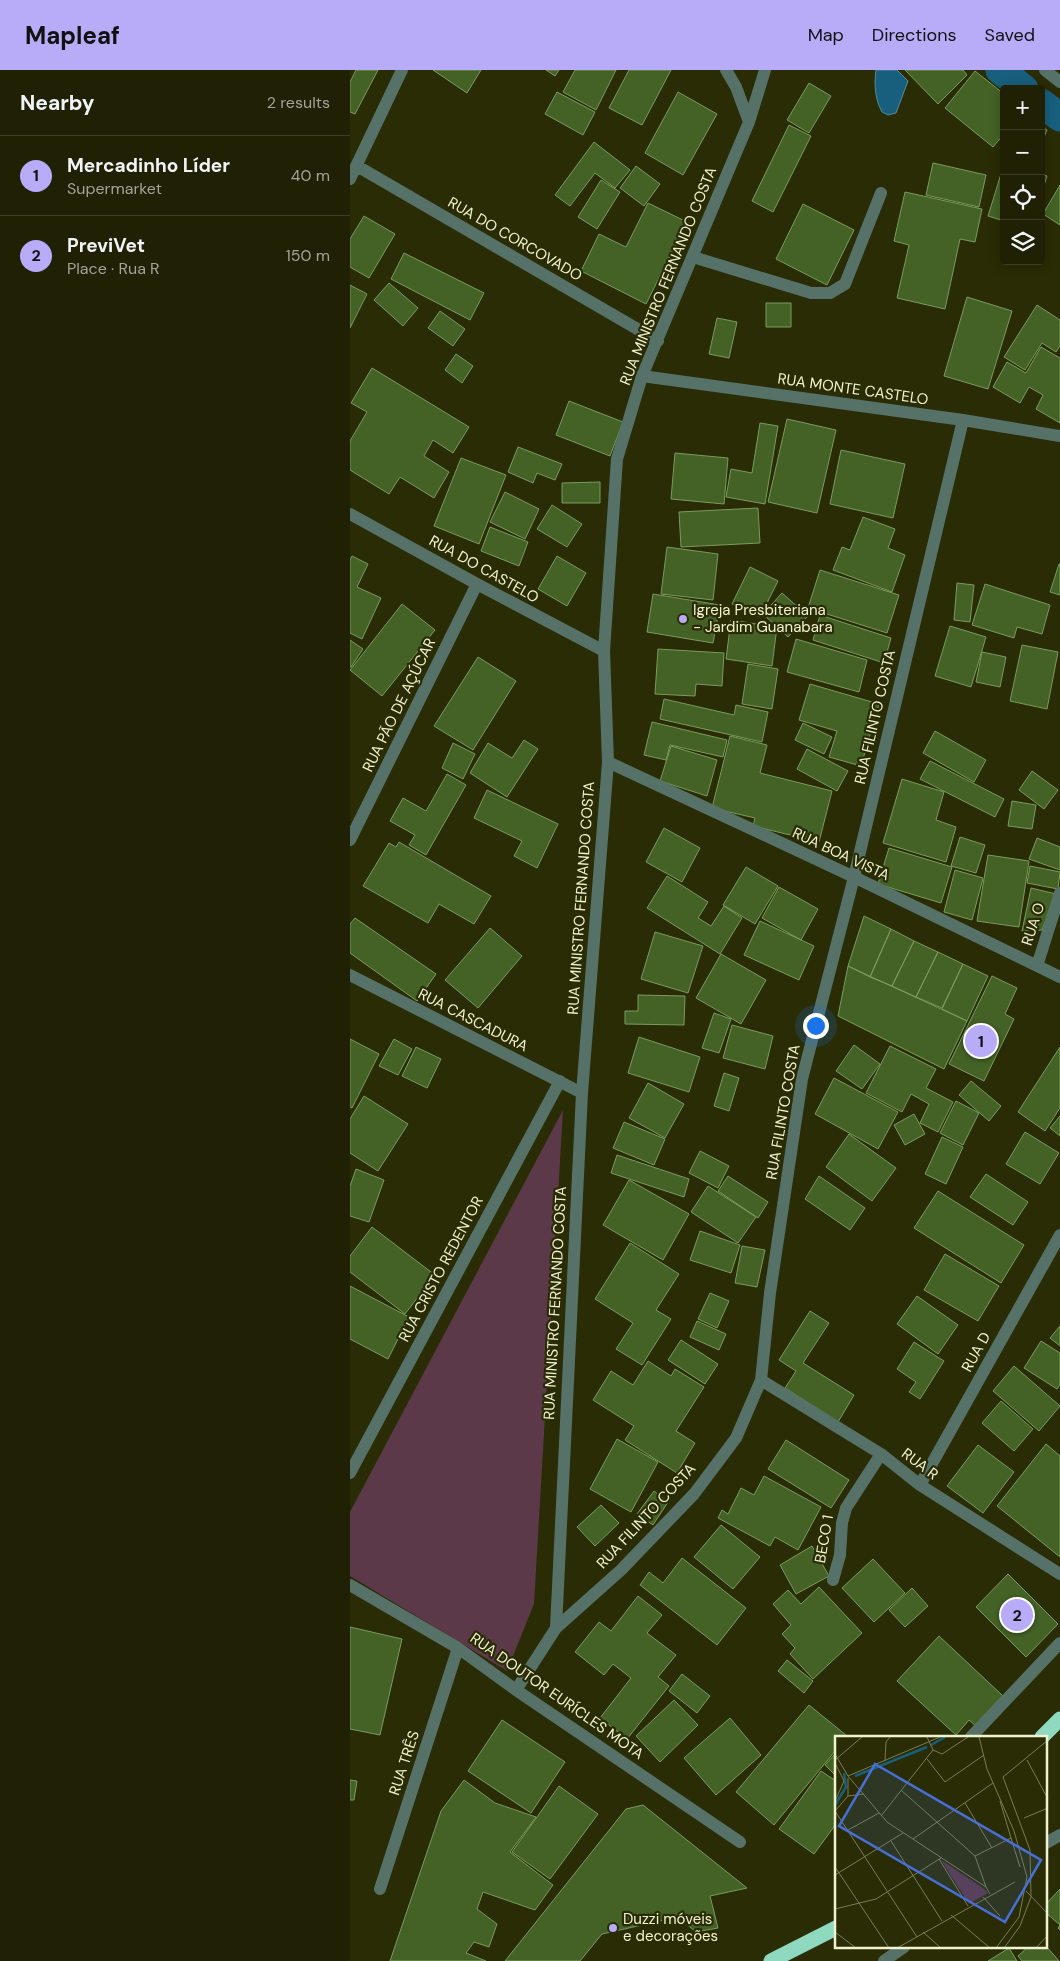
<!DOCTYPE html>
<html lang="en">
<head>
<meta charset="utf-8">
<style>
	body { margin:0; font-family:"DM Sans",sans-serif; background:#28290e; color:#f1f3f6 }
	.controls { position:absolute; right:15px; top:15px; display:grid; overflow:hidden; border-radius:5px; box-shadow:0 2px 12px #0003 }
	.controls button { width:45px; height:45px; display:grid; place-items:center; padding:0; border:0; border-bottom:1px solid #3d3e26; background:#202104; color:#f1f3f6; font:25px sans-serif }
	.you { position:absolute; left:465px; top:955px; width:18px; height:18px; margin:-12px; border:4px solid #fff; border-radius:50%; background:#1a73e8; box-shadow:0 0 0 8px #1a73e833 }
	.badge { display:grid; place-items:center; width:32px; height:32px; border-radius:50%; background:#b8abf7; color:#111; font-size:16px; font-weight:700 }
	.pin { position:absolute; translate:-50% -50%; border:2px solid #fff; box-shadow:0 1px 5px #0006 }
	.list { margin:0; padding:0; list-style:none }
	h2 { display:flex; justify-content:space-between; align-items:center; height:65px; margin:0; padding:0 20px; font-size:21px }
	h2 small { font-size:16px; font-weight:400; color:#a2a39a }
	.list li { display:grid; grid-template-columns:32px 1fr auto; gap:15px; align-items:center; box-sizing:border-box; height:80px; padding:0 20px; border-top:1px solid #3d3e26 }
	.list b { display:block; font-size:19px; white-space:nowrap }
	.list p { margin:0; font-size:16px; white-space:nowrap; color:#a2a39a }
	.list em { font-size:16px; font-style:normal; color:#a2a39a }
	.icon { flex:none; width:28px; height:28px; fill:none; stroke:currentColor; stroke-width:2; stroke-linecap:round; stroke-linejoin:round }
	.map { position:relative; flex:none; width:710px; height:1891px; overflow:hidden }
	header { display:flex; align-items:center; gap:30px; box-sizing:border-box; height:70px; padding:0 25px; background:#b8abf7; color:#111 }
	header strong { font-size:24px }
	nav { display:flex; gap:28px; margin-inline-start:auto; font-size:18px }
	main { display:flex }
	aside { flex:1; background:#202104 }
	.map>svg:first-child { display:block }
	.green { fill:#5b3948 }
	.water { fill:#185f7d; stroke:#598b96 }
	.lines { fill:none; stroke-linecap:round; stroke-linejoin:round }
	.canal { stroke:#185f7d; stroke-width:29 }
	.building { fill:#446226; stroke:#7b9b5d }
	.minor { stroke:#567268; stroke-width:12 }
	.highway { stroke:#8ed9c0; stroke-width:15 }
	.poi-dot { fill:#b8abf7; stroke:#2a2c05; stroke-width:2 }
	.labels { text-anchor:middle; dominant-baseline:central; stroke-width:4.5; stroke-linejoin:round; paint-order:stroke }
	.street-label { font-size:15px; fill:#f1f3d0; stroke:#2a2c05 }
	.poi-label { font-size:15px; fill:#f1f3d0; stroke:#2a2c05; text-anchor:start }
	.inset-river { fill:none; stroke:#185f7d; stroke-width:2.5 }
	.inset-road { fill:none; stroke:#7a7c56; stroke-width:1 }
	.view { fill:#476fd6; fill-opacity:0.15; stroke:#476fd6; stroke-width:2.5 }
	.inset-edge { fill:none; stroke:#f1f3d0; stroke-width:2.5 }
</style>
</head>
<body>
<header>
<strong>Mapleaf</strong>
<nav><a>Map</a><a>Directions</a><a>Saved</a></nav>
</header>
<main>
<aside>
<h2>Nearby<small>2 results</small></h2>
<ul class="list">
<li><span class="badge">1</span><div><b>Mercadinho Líder</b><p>Supermarket</p></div><em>40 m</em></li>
<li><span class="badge">2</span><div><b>PreviVet</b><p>Place · Rua R</p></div><em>150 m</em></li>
</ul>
</aside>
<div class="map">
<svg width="710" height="1891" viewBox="0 0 710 1891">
	<rect width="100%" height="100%" fill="#2a2c05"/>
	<path class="green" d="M213,1040l-29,494 -27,67 -157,-95v-64z"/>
	<path class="water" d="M526,0h21l11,11 -12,32 -8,2 -6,-3c-7,-13 -8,-27 -6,-42z"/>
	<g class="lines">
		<path class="canal" d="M650,0l24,19
			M691,33l19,14"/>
	</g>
	<path class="building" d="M6,0h22l-23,44 -5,-2v-30z
		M83,0h48l-14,23z
		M196,0h13l-4,6z
		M225,0h41l-20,40 -33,-18z
		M279,0h42l-29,55 -33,-17z
		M555,0h58l4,5 -29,29z
		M625,1l29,23v40l-11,13 -48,-39z
		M459,13l22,13 -22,37 -22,-13z
		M207,22l38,20 -12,23 -38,-21z
		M328,22l39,22 -34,61 -38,-22z
		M439,55l22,11 -38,76 -21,-11z
		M691,56l6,4 -6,14z
		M244,72l36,28 -15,18 -20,-15 -25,33 -15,-11z
		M583,93l53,12 -7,32 -53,-12z
		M654,94v57l-16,-5z
		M286,96l24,18 -16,22 -24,-18z
		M691,104l6,2 -6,19z
		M251,110l19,12 -23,37 -19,-12z
		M710,115v40l-17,-11z
		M555,122l77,17 -7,33 -15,-3 -15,70 -48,-11 12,-53 -15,-4z
		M298,133l39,19 -41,82 -65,-33 18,-37 27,13z
		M453,134l51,26 -27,55 -51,-26z
		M14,146l31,18 -26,44 -19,-11v-28z
		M54,183l80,40 -14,27 -79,-41z
		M39,213l29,25 -15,18 -29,-26z
		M0,215l17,9 -17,34z
		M617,227l45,14 -24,78 -44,-13z
		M416,233h25v24h-25z
		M687,235l23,15v26l-4,6 -14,-9 -17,27 -21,-13z
		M90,241l25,18 -12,17 -25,-18z
		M367,248l20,4 -8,36 -20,-4z
		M691,277l19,11v65l-24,-14 7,-14 -14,-8 -9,16 -27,-16 14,-25 19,11z
		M106,284l17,12 -11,17 -17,-13z
		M22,298l97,59 -16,26 -20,-13 -9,16 25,16 -15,26 -34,-21 -11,17 -39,-24v-29l17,-29 -16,-9z
		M219,331l54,21 -13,34 -54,-21z
		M437,349l49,11 -19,83 -49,-11z
		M410,353l18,3 -13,78 -39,-7 5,-28 21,4z
		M168,377l44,17 -7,16 -18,-7 -4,10 -25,-11z
		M491,380l64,14 -12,54 -63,-14z
		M325,383l53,5 -4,46 -53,-5z
		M111,388l45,17 -27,69 -45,-18z
		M250,412v21h-38v-20z
		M155,422l34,17 -14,30 -35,-17z
		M202,435l30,19 -15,23 -30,-18z
		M408,438l2,35 -79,4 -2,-35z
		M513,447l32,12 -7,19 17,7 -13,37 -59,-22 9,-23 8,3z
		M140,457l38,15 -9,24 -38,-15z
		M317,477l51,7 -5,46 -52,-6z
		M2,486l16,8 -11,23 24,11 -19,41 -12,-6v-73z
		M207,486l29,17 -19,33 -29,-17z
		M709,494h1v31l-10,-3z
		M400,497l28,14 -18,36 -28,-13z
		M470,500l79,25 -12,38 -79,-25z
		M607,513l17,2 -4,37 -16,-2z
		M635,514l65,21 -8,29 -25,-7 -3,11 -42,-13z
		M432,523l26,23 -20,21 -25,-23z
		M303,524l67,11 -7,38 -66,-11z
		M52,534l33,26 -53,66 -32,-26z
		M470,545l71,23 -7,25 -71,-23z
		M381,550l46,7 -5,39 -46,-7z
		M600,556l36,11 -15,50 -36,-11z
		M446,569l71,21 -8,32 -72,-20z
		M0,570l13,9 -12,18h-1z
		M672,575l36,7 -11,57 -37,-8z
		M308,579l66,4 -2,33 -26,-2 -1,12 -40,-2z
		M632,582l24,5 -6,30 -24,-5z
		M128,587l38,24 -43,69 -39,-24z
		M398,594l30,5 -6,40 -30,-5z
		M460,614l69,20 -18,62 -32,-9 8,-26 -38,-11z
		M314,629l70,16 2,-10 32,7 -6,30 -102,-23z
		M302,652l75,18 -4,17 -53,-12 -4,15 -22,-5z
		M453,653l29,14 -8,17 -29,-14z
		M585,661l51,29 -12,22 -51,-29z
		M380,666l37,9 -7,28 72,18 -13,51 -66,-16 2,-8 -43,-10z
		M174,670l14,9 -31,48 -37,-24 18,-30 24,15z
		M103,673l22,11 -12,25 -21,-11z
		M321,676l46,14 -10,36 -47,-15z
		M457,679l41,22 -11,20 -40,-22z
		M580,691l74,38 -9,18 -75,-38z
		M682,701l26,19 -14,19 -25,-19z
		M97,704l19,11 -40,70 -17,-10 6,-10 -25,-14 13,-23 23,13z
		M552,709l42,13 -8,28 20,7 -10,35 -63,-19z
		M137,720l71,34 -21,44 -23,-12 8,-15 -48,-23z
		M662,731l24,4 -4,24 -24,-3z
		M314,758l36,20 -18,34 -36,-20z
		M610,767l25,8 -9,28 -25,-7z
		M687,768l23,9v23l-31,-11z
		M49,772l92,54 -17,28 -35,-20 -11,19 -65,-37 26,-43 7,4z
		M539,778l63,19 -11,36 -63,-19z
		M638,785l41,6 -10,66 -42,-6z
		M680,796l30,6 -2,17 -31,-6z
		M396,797l32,19 -23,38 -32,-19z
		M605,800l28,8 -11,42 -28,-8z
		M317,806l41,26 -10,16 13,8 13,-20 18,12 -22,36 -73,-46z
		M429,817l39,22 -17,31 -39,-22z
		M681,818l25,6 -14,36 -20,1z
		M514,846l27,13 -21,48 -22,-11z
		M5,848l81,56 -19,27 -67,-48v-29z
		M410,851l54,25 -15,34 -55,-25z
		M140,858l32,28 -44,52 -33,-28z
		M541,859l23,12 -22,45 -22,-9z
		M305,862l48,14 -15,47 -47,-14z
		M564,871l24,11 -22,45 -24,-11z
		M588,882l25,12 -21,44 -26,-11z
		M371,884l45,26 -25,44 -45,-26z
		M613,894l25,12 -21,45 -25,-12z
		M498,896l119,55 -23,48 -106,-53z
		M642,906l25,12 -12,26 9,5 -30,62 -35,-17z
		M288,925l47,1 -1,29 -59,-1v-13h13z
		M364,943l17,6 -12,34 -17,-5z
		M382,955l41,11 -8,33 -42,-11z
		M289,967l61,20 -11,35 -61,-19z
		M0,969l29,15 -27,54 -2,-1z
		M44,969l18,10 -14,26 -19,-9z
		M504,975l26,19 -18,25 -26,-18z
		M540,976l46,23 -10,19 27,14 -15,30 -18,-9 9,-19 -18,-10 -9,18 -36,-19z
		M66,977l25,12 -14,29 -25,-12z
		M710,977v61l-15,23 -27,-19z
		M374,1003l15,5 -10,33 -15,-5z
		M484,1008l64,34 -20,37 -63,-35z
		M621,1011l30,25 -12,15 -30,-26z
		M298,1013l36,21 -19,34 -36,-20z
		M14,1026l44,28 -30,47 -28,-18v-34z
		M606,1031l23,12 -16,32 -23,-12z
		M564,1044l11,20 -20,11 -11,-20z
		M710,1046v20l-10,-8z
		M274,1052l41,17 -11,26 -41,-17z
		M675,1062l34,21 -19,31 -34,-20z
		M499,1064l47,34 -24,33 -46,-34z
		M592,1067l21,10 -17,37 -21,-10z
		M350,1081l29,15 -11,22 -29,-15z
		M267,1085l72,24 -5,18 -73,-24z
		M6,1099l28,11 -15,42 -19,-6v-30z
		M636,1104l42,28 -15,23 -43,-28z
		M378,1106l40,26 -10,16 -40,-27z
		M469,1106l46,32 -15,22 -45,-31z
		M279,1110l60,34 -26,46 -60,-35z
		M358,1116l48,31 -18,26 -47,-31z
		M588,1121l86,54 -23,38 -87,-55z
		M22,1157l63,48 -30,39 -55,-42v-16z
		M350,1161l40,14 -9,28 -41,-13z
		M280,1173l49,31 -23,36 15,9 -29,46 -26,-16 17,-26 -38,-24z
		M392,1176l23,4 -8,37 -22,-4z
		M595,1184l54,32 -21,35 -54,-31z
		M0,1216l59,31 -21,42 -38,-20z
		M360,1223l19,8 -12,27 -19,-9z
		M567,1226l41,29 -20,29 -41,-30z
		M460,1241l19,12 -26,40 51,32 -16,27 -53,-34 11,-17 -17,-11z
		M347,1251l29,13 -7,16 -29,-13z
		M710,1256v20l-10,-8z
		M331,1270l37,24 -13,20 -37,-24z
		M691,1271l19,12v32l-3,4 -33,-21z
		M564,1272l30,19 -24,38 -11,-7 7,-10 -19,-13z
		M298,1291l23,15 4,-7 29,18 -28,44 19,12 -18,30 -52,-33 9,-14 -41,-26 18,-29 22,14z
		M664,1296l46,40 -21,25 -46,-40z
		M651,1331l32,28 -19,22 -32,-28z
		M267,1369l41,23 -27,50 -41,-23z
		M436,1370l63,40 -18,28 -63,-39z
		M696,1374l14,12v101l-63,-51z
		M628,1375l36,27 -31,41 -36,-27z
		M414,1406l57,31 -23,43 -23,-13 -5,9 -52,-28 4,-8 6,4 13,-26 13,7z
		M304,1421l14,11 -15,23 -16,-11z
		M251,1435l18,18 -24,23 -18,-19z
		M371,1455l39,32 -27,32 -39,-32z
		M462,1476l17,30 -33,18 -16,-29z
		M332,1488l64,50 -29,37 -77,-60 9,-13 14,11z
		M523,1489l32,34 -31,29 -32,-34z
		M658,1504l50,50 -32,33 -50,-50z
		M469,1517l43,46 -49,46 -23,-25 5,-6 -13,-14 9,-9 -18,-21 15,-14 13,14z
		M562,1518l16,18 -23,21 -16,-17z
		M288,1526l24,19 -15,18 29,22 -18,22 11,9 -42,53 -27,-21 31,-40 -18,-14 -9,11 -29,-23 24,-30 12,9z
		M0,1557l52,12 -22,96 -30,-6z
		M589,1566l64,60 -27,30 -7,-6 -13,15 -59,-54z
		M437,1590l26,21 -9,12 -26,-22z
		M332,1604l28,22 -13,17 -28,-22z
		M324,1630l24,25 -38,37 -24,-26z
		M459,1635l38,31 -11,1v13l-62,75 -38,-33z
		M380,1648l31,37 -45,40 -32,-37z
		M152,1650l63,42 -34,51 -63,-42z
		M486,1683v23l-11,-11z
		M471,1701l15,10v43l-22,30 -35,-25z
		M0,1710l7,1 -3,19h-4z
		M114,1710l31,23 41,14 -26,35 43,33 -18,25 -52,-18 -6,17 20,15 -8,23 -15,-5 -8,11 20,8h-96l51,-150z
		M209,1716l39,28 -48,65 -38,-27z
		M293,1735l104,83 -37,8 8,32 -22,4 -18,-15 -76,17 -22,27h-75l121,-152z
		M710,1819v41l-2,-2 2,-3 -14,-12v-9z
		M696,1876l13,15h-37l-4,-5 10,-9z
		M659,1878l8,13h-29z"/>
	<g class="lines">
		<path class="minor" d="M376,0l10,17 13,35
			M695,0l15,12
			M7,96l301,175
			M0,109l52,-109
			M343,187l118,36h19l15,-9 36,-91
			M292,306l321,44 97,16
			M0,444l127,70 127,67
			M258,692l246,115 206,100
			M0,770l127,-256
			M687,896l23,-73
			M0,905l232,118
			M411,1310l120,74 39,31 140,89
			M0,1403l210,-392
			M570,1415l140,-250
			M483,1510l7,-25 2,-32 4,-15 35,-54
			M0,1515l108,63 58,42 224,152
			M206,1558l65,-58 73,-76 42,-56 25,-58 9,-87 32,-214 52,-202 109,-457
			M166,1620l40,-62 26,-535 26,-331 -4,-111 13,-192 25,-83 107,-254 16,-52
			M621,1667l89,-94
			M696,1773l14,-8
			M30,1819l78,-241
			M534,1891l20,-14"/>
		<path class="highway" d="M692,1667l18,-18
			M421,1891l65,-33"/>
	</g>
	<g class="poi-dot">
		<circle cx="333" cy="549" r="5"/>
		<circle cx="263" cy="1858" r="5"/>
	</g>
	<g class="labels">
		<g class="street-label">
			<text transform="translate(165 169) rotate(30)">RUA DO CORCOVADO</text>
			<text transform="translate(318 206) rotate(-68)">RUA MINISTRO FERNANDO COSTA</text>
			<text transform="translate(503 319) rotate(8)">RUA MONTE CASTELO</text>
			<text transform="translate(134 499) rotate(29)">RUA DO CASTELO</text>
			<text transform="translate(49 635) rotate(-64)">RUA PÃO DE AÇÚCAR</text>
			<text transform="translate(525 647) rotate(-77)">RUA FILINTO COSTA</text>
			<text transform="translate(491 784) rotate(25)">RUA BOA VISTA</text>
			<text transform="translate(231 828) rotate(-86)">RUA MINISTRO FERNANDO COSTA</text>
			<text transform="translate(683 854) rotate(-72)">RUA O</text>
			<text transform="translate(123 950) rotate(27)">RUA CASCADURA</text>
			<text transform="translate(433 1042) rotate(-80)">RUA FILINTO COSTA</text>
			<text transform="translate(91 1199) rotate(-62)">RUA CRISTO REDENTOR</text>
			<text transform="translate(205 1233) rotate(-87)">RUA MINISTRO FERNANDO COSTA</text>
			<text transform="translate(626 1282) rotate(-61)">RUA D</text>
			<text transform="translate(570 1394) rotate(37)">RUA R</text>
			<text transform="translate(296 1446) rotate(-47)">RUA FILINTO COSTA</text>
			<text transform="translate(474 1469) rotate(-80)">BECO 1</text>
			<text transform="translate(207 1626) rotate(35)">RUA DOUTOR EURÍCLES MOTA</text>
			<text transform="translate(54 1693) rotate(-72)">RUA TRÊS</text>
		</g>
		<g class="poi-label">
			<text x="343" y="540">Igreja Presbiteriana<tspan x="343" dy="17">- Jardim Guanabara</tspan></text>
			<text x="273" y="1849">Duzzi móveis<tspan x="273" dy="17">e decorações</tspan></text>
		</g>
	</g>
	<g transform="translate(485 1666)">
		<rect width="212" height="212" fill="#2a2c05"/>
		<path d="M106,124l42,28 5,5 -19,11z" fill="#5b3948"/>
		<path class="inset-river" d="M96,9l14,-8M20,40l72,-29M0,69l11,-18 -2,-14"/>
		<path class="inset-road" d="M144,1l8,32 27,62 13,46 -8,40 -23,31M98,14l9,4 26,-17M0,18l13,22 39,46 99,65 4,7M92,23l18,23 39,-27M0,24l27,-23M192,24l21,39M50,25l1,-19 4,-5M0,27l9,18 -9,20M13,40l92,-39M66,54l74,66 11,31M13,60l16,-2M130,67l27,45M0,75l82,126M0,75l13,-15v-18M46,80l52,-66 -6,-13M189,82l24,-10M13,94l31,-17M176,102l9,29M78,103l80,-56M56,105l51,80M140,120l36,-18 -11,-37M104,123l29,47M0,131l54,81M0,139l68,-42M191,155l22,23M148,161l17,19M196,161l-1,-47 -27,-73 45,-37M0,173l41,-10 65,-41M116,179l39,33M0,196l21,16M88,196l18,16M62,212l118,-66M169,212l16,-22 11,-29M201,212l12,-13"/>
		<path class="view" d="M40,28l166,96 -36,62 -166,-96z"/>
		<rect width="212" height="212" class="inset-edge"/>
	</g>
</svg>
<div class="controls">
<button>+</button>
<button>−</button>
<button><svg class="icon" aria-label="locate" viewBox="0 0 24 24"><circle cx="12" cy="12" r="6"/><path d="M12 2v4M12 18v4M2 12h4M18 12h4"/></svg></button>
<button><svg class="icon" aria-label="layers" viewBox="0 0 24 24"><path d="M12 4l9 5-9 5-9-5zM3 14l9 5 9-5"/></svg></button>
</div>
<div class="you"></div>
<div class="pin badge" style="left:631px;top:971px">1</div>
<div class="pin badge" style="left:667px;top:1545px">2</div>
</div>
</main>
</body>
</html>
